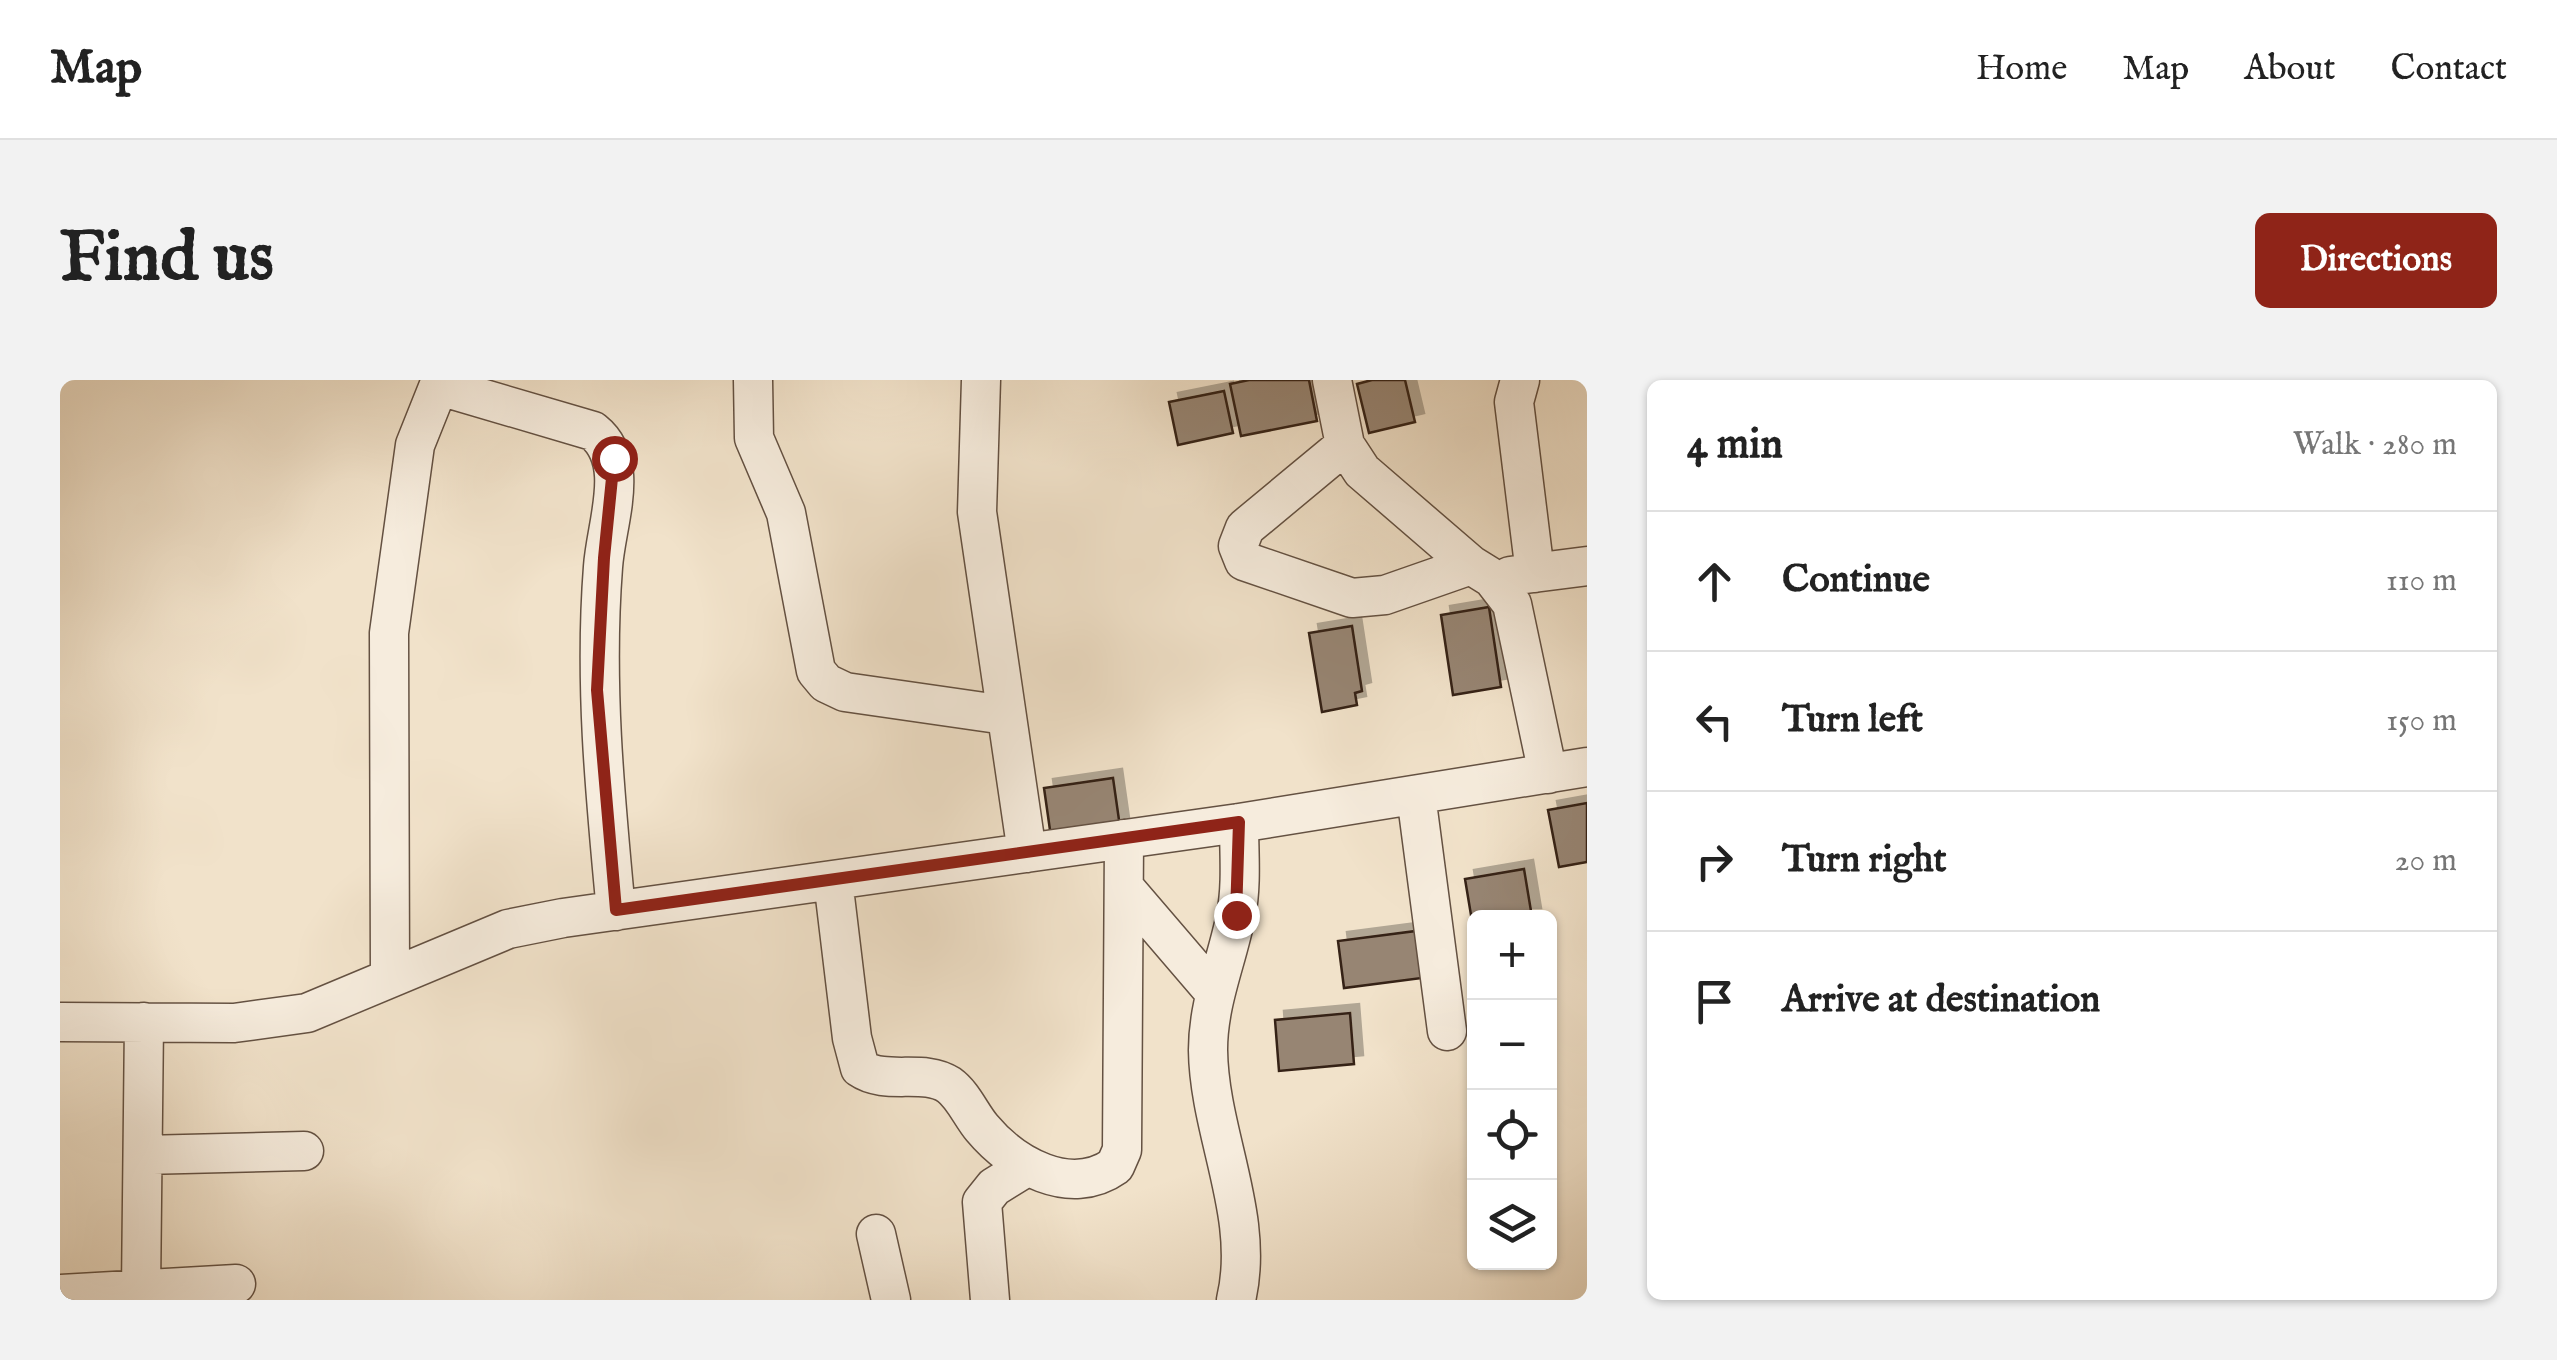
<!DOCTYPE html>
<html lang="en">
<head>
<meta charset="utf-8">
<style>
	body { margin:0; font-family:"IM FELL English",serif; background:#f2f2f2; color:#222 }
	.controls { position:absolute; right:30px; bottom:30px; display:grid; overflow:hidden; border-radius:15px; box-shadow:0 2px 8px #0004 }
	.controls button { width:90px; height:90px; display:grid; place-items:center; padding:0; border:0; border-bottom:2px solid #e0e0e0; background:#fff; color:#222; font:50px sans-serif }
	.stop { position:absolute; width:30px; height:30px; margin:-22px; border:8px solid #8f2418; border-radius:50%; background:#fff }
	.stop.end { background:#8f2418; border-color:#fff; box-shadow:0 2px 10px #0008 }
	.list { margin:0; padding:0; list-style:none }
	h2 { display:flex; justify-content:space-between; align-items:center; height:130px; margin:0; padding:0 40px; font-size:42px }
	h2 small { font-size:32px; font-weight:400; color:#767676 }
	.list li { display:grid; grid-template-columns:65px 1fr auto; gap:30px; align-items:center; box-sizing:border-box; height:140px; padding:0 40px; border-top:2px solid #e0e0e0 }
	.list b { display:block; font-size:38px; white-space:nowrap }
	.list em { font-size:32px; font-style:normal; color:#767676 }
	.icon { flex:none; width:55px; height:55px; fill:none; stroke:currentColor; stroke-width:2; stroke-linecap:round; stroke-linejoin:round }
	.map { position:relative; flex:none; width:1527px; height:920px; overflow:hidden; border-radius:15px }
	header { display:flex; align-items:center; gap:60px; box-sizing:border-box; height:140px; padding:0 50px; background:#fff; border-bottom:2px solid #e0e0e0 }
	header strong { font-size:48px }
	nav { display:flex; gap:55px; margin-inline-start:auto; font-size:35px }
	.intro { display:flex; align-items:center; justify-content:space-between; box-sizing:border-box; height:240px; padding:0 60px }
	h1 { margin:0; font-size:70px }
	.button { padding:25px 45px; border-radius:15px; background:#8f2418; color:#fff; font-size:35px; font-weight:700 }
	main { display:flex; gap:60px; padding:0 60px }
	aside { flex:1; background:#fff; border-radius:15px; box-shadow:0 2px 8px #0004 }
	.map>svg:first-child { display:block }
	.building { fill:#978573; stroke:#352115; stroke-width:2.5; filter:url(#shadow) }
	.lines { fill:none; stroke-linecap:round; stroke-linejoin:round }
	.minor-casing { stroke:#645142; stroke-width:41 }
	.minor { stroke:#f6ecdd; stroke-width:38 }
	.route { stroke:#8f2418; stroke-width:12 }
</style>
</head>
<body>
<header>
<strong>Map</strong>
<nav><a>Home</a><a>Map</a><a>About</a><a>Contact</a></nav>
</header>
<div class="intro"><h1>Find us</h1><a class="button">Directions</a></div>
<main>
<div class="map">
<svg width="1527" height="920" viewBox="0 0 1527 920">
	<defs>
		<filter id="shadow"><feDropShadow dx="9" dy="-9" stdDeviation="0" flood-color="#0004"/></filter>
	</defs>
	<rect width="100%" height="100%" fill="#f1e2ca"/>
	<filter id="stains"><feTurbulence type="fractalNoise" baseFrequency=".002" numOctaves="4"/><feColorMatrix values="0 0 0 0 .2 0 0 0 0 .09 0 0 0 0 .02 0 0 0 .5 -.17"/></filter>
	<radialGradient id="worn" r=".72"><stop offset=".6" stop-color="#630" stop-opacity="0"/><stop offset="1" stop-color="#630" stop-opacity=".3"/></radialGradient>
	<path class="building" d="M1189,0h60l8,41 -76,15 -11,-52z
		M1312,0h33l10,42 -46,11 -12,-49z
		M1164,11l9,42 -55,12 -9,-43z
		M1429,227l12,80 -48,8 -12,-80z
		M1292,246l10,65 -7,2 2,12 -35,7 -13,-79z
		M1053,398l7,49 -69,10 -7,-49z
		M1527,423v59l-28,5 -11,-57z
		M1464,489l8,48 -58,1 -1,9 -8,-48z
		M1356,551l6,47 -78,10 -6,-47z
		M1290,633l4,51 -75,7 -4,-51z"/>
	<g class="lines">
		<defs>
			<path id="minor" d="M693,0l1,58 32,75 30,158 10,12 19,9 160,23
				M921,0l-4,132 50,341
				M1272,0l13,65 17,26 109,94 21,13 20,26 36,170
				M1460,0l-6,22 21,171
				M380,6l153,45c39,31 13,92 10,136 -9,116 2,228 13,344
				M1285,65l-100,83 -7,18 6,15 108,37 33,-3 86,-30
				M1450,196l77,-10
				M1356,415l31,236
				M773,500l19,158 8,30c26,18 63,0 89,17 14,10 22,30 33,43 31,37 88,70 133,38l7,-16 2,-311
				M1064,507l90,105
				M330,598l-1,-345 26,-188 26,-65
				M0,642l174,1 73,-10 201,-84 55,-11 676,-95 348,-56
				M83,775l161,-4
				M816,854l15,66
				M81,910l3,-268
				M0,914l176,-10
				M930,920l-8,-98 12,-15 34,-21
				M1176,920c20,-84 -27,-166 -28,-250 0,-48 19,-89 28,-135 6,-30 3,-62 3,-92"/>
		</defs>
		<use href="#minor" class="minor-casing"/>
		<use href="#minor" class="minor"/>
	</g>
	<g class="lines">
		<path class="route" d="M554,78l-10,100 -7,132 19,220 623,-88 -3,93"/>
	</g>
	<rect width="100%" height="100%" filter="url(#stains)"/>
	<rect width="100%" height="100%" fill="url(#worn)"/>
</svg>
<div class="controls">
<button>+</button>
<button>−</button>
<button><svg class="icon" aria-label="locate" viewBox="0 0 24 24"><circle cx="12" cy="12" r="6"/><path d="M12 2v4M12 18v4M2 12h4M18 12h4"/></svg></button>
<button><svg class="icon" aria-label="layers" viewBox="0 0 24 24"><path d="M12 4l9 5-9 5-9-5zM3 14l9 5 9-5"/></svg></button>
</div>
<div class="stop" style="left:554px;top:78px"></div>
<div class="stop end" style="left:1176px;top:535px"></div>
</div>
<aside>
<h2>4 min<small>Walk · 280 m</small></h2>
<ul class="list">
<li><svg class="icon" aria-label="ahead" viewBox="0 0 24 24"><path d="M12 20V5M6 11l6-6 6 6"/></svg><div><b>Continue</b></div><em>110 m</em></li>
<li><svg class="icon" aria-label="left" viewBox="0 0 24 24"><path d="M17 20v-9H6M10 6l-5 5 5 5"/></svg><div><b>Turn left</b></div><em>150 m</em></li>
<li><svg class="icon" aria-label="right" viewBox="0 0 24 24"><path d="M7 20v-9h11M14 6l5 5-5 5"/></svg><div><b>Turn right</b></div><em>20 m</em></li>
<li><svg class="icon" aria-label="arrive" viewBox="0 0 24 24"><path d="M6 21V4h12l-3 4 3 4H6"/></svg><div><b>Arrive at destination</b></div></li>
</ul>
</aside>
</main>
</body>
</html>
